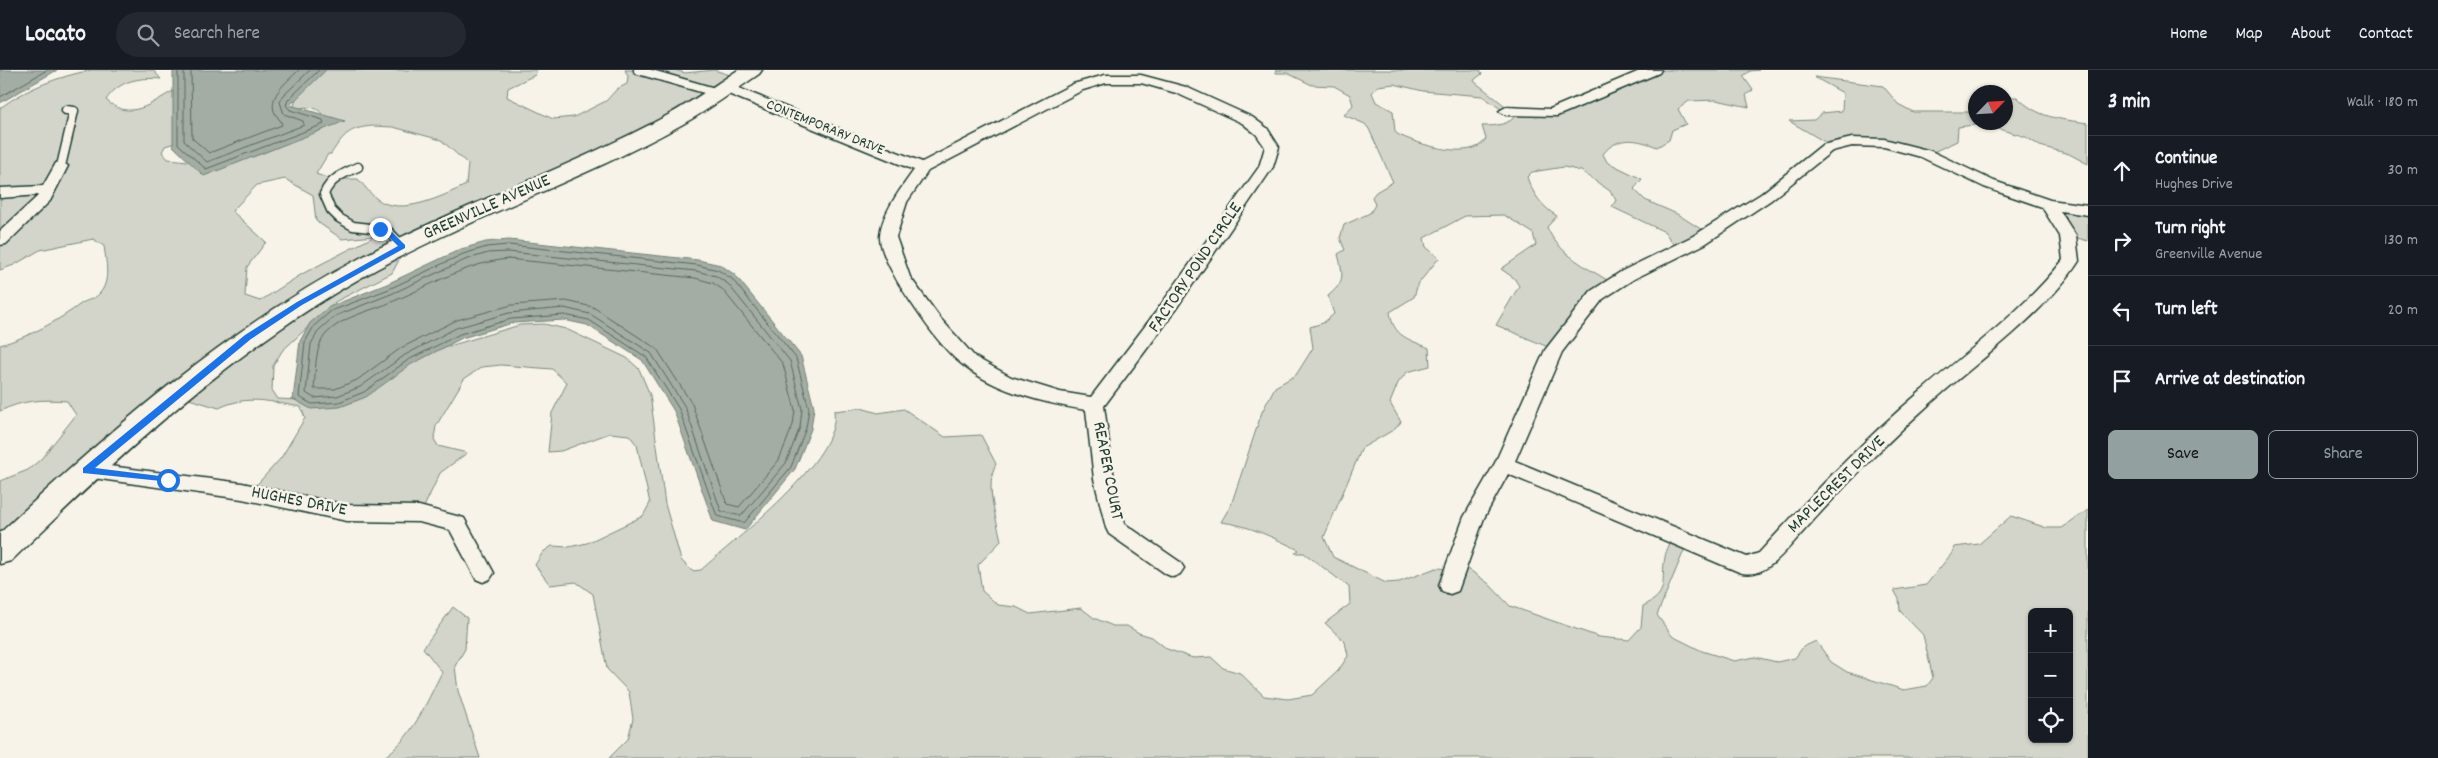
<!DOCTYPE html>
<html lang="en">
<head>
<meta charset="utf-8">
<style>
	body { margin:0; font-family:Dekko,sans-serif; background:#242831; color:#f1f3f6 }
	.controls { position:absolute; right:15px; bottom:15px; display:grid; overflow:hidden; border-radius:8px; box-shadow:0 1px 4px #0004 }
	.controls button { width:45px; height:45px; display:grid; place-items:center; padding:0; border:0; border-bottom:1px solid #363941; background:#171b24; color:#f1f3f6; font:25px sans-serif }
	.compass { position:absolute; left:1968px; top:15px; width:45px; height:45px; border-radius:50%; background:#171b24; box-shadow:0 1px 4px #0004; rotate:65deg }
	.stop { position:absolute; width:15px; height:15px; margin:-11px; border:4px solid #1a73e8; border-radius:50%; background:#fff }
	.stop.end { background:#1a73e8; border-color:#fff; box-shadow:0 1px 5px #0008 }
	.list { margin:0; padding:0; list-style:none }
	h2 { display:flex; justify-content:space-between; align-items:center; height:65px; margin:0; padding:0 20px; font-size:21px }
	h2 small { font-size:16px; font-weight:400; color:#9ea1a6 }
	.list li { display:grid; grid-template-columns:32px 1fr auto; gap:15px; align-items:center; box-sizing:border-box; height:70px; padding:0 20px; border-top:1px solid #363941 }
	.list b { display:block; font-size:19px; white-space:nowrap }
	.list p { margin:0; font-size:16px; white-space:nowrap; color:#9ea1a6 }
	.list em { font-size:16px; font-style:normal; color:#9ea1a6 }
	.actions { display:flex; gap:10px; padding:15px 20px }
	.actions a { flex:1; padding:11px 0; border:1px solid #92a19f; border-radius:8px; text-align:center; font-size:18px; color:#92a19f }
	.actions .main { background:#92a19f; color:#111 }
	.icon { flex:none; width:28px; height:28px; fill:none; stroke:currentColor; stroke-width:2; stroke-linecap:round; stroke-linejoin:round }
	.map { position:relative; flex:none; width:2088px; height:688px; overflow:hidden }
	header { display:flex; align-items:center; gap:30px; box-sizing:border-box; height:70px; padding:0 25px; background:#171b24; border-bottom:1px solid #363941 }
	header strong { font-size:24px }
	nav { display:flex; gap:28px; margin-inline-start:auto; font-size:18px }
	.search { width:350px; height:45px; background:#242831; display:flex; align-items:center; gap:12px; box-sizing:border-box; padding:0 18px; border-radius:28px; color:#9ea1a6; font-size:19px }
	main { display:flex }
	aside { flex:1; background:#171b24 }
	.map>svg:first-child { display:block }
	.green { fill:#d3d5ca; stroke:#79897f; fill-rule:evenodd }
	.water { fill:#a4ada3; stroke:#6f8077 }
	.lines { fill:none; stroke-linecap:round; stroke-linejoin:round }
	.shore { stroke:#546a60; stroke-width:1 }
	.lane-casing { stroke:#1f3d34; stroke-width:11 }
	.street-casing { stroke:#1f3d34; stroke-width:3 }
	.secondary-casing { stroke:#1f3d34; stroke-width:3 }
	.lane { stroke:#f7f3e8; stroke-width:8 }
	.street { fill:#f7f3e8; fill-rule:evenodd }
	.secondary { fill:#f7f3e8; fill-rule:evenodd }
	.route { fill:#1a73e8 }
	.labels { text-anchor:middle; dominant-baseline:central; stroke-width:5; stroke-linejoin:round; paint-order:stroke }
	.far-street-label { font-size:15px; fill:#1f3d34; stroke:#f7f3e8 }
	.street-label { font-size:18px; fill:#1f3d34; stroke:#f7f3e8 }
</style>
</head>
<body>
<header>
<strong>Locato</strong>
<div class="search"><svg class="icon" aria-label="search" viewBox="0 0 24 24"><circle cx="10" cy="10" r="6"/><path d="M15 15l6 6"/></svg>Search here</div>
<nav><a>Home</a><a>Map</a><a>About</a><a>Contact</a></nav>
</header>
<main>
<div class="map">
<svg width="2088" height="688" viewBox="0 0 2088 688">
	<rect width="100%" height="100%" fill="#f7f3e8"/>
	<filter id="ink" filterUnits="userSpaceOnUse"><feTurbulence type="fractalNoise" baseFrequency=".02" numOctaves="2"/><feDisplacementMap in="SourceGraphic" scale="10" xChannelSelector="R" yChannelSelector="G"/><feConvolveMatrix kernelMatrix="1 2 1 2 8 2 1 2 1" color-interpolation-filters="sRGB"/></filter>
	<g filter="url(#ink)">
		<path class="green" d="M91,0h62l8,9c-21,-2 -42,1 -55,21 24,22 45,3 67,-9l19,16 -10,34 -17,5 -3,6 6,7c16,1 35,5 51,4 37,-2 77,-23 106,-45 -8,-14 -18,-11 -32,-9l5,-17 12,-22h227l-2,5 -27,13 -1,9 46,22 21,-2 32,-16 11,-12 10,-5 1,-8 -3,-6h50l10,3 29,-3 26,8 -11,10 -313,156 -16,14 -8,15 -57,29 -53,49 -9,15 -1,24 6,9 59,3 72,-44 111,-33 24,-1 22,5 61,29 12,11 11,26 15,109 16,56 11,11 9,-1c34,-31 141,-111 133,-159l27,-3 17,5 26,-4 41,28 36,-2 15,29c-12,21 1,55 5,77l-23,24 4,26 16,14 18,2 14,7 51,-6 13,10 19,8h14l12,7 13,4 15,12 26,9 18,-1 12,11 17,5 24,23 24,3 24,-4 26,-24 10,-15 -3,-14 -20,-19 25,-19 -1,-17 -45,-34h-9l4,-3c-25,-12 -50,-25 -78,-28l10,-17 31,-93 13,-25 21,-12 17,-27 -3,-21 13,-4 11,-9 -6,-18c18,-15 15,-21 10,-42l7,-4 -5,-12 4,-13 26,-12 5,-8 -3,-8 4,-5 17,-10 -24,-53 -4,-5 -21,-9 9,-10 -3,-10 -16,-9 -22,-1 -25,-12h-11v-3h204l2,4 -8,6 1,2 34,27h-8l-19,-13 -59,-5 -29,-7 -16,2 -6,7 4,9 17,9 2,20 2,3c20,10 75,28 89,5l-4,-13c14,0 28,-1 36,-13l35,-1 101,-42h105l-9,1 -7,5 10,14 -7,5 3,12 -33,-7 -27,1 -11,8 8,15 -14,6 -3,10 -12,7c-20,-8 -39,-12 -54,7l4,8 35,17 -8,10 11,11 32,14 30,19 -30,17 -12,-18 -53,-25 4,-7 -6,-9 -29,-20 -17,-4 -32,5 -5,5c5,16 16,31 30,39l-10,11c11,27 41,41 65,56l-64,64 -52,-22 23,-39 -5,-8 -13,-9 35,-24 -3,-12 -29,-18 -39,1 -41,22 2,9 13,11 -21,26 -4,13 -24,15c3,25 19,27 39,36l1,18 -23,6 -9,11 -8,20 11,19 -6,7 -33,19 -38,89 9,20 53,26 13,-1 37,-14 17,1 11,-3 24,17 22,23 89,31 30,3 12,-13 2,-21c28,-13 17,-25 22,-49 1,-7 6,-15 9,-22l14,6 -31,74 15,21 30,15 32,10 21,-4 22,5 18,-4 8,-11 13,-6 15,21 16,10 57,18 23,-4 6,-8 -10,-43 -23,-24 -1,-12 -5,-9 32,-5 26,-32 2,-6 25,-3 32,-28 36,12h14l27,-18v248h-1479l19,-19 5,-20 -4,-27 -22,-23 -14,-75 -17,-12 -26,3 -15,-20 8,-13 9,-6 17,1 18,-4 56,-27 7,-13 -13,-58 -8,-10 -19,-2 -49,18 -13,1 4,-39 15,-30 -15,-14 -51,-4 -19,2 -18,12 -28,47 -2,13 4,7 29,7 -27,20 -16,34 -74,5 -98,-22 29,-32 24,-40 -4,-11c-31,-5 -52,-13 -82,1l-40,-12 -179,158v-73l28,-11 13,-11 35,-44 -9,-14c-25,-2 -44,-1 -67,10v-66c29,-8 58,-24 82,-42 5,-3 13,-4 17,-9 12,-12 7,-33 5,-48l-11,-7 -53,11 -26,15 -14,5v-162c27,-20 58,-31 91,-38zM373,56l20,1 48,13 27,24 -2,21c-23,11 -65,32 -89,14 -7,-5 -13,-14 -19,-20h-28l-14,-5 12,-20h3c13,-20 18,-26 42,-28zM285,109l28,16 3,26 26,18 33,-3 -73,38 -42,27 -15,-5 2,-29 19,-25 -34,-31 25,-26zM2032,542h37v127h-37z
			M1814,7l69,9 15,18 15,8h62l1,10h30v-25h11c21,21 42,22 71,26v41l-19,-10 -29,-8 -14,-9 -44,-13 -24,3 -1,14 -28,13 -42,-12 -57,3 -41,-24 25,-1 8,-7 20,-2 1,-18z
			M2055,135l33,4v32l-18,-5z
			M453,537l14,11 -2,31 -10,17 3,25 22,67h-98c30,-18 44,-55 60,-86l-19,-24z"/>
		<path class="water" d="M0,0h57l-57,33z
			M173,0h153l-36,35 55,16 -141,55 -31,-30z
			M509,170l189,20 23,5 14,10 66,81 13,52 -3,21 -16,40 -50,61 -32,-9 -39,-110 -32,-51 -55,-35 -23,-5 -51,3 -51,15 -52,27 -44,32 -26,10 -29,2 -18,-10 7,-58 10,-18 19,-16 58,-23 74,-35 25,-7z"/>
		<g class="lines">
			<path class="shore" d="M178,0v74l28,25 118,-45 -1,-4 -33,-10 -4,-5 2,-5 31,-30
				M184,0v71l23,21 97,-37 -1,-4 -19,-7 -4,-12 3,-6 27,-26
				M191,0l1,68 17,15 73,-28c-1,-6 -6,-8 -8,-14 -5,-17 15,-31 25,-41
				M0,27l47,-27
				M509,175l188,20 21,5 14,9 64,79 13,51 -3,19 -15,39 -47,56 -27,-7 -38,-107 -33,-52 -57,-37 -25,-5 -53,4 -51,15 -52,26 -44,32 -25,10 -27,2 -13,-7 6,-55 9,-16 17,-15 58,-22 74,-35 24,-7z
				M509,182l187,19 20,5 12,8 62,77 12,48 -2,18 -14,36 -45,53 -20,-5 -36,-104 -34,-54 -61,-39 -26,-6 -55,5 -53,15 -51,27 -45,32 -23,9 -23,2 -8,-5 5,-49 8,-14 16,-14 56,-22 74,-34 23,-7z
				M508,189l187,19 18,5 9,6 61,75 12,46 -2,15 -14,35 -40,47 -12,-3 -35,-100 -35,-55 -64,-42 -27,-6 -54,4 -55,15 -56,28 -44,32 -22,9h-21c2,-18 0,-41 12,-55 16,-18 46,-23 68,-33 38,-16 72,-38 114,-42z"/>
			<defs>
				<path id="lane" d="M638,0l80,23
					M61,96l13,-55 -8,-1
					M358,97c-14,6 -28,12 -34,27l7,16 8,8 14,8 34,4 16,16"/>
				<path id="street" d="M1642,0h19l-2,3 -102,43 -51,-1 -7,-4 7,-4 44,2z
					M1105,5h36l45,12 66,30 15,11 12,19 -6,20 -106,155 -63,84 10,73 11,45 55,38 4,6 -4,6 -7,3 -7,-3 -57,-40 -3,-6 -12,-49 -8,-69c-41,-7 -90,-18 -123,-45 -21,-16 -40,-45 -55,-67 -9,-13 -29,-46 -28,-62 1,-22 22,-49 34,-66l-193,-79 -2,-3 2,-3h10l191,77 151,-78zM1106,13h35l35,10 66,30 14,11 9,13 -6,20 -104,146 -64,84 -31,-5 -49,-15 -36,-20 -35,-39 -30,-41 -14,-40 11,-35 21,-31 155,-81z
					M1852,68l32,1 47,12 63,30 56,19 38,5v10l-28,-4 16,25 3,25c-34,53 -100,99 -147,141 -46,41 -89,85 -130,131 -16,17 -37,48 -63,39l-231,-98 -24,44 -26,73 -8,3 -8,-3 -3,-6 25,-68 31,-54 50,-113 46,-59 31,-20 71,-35 68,-42 61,-49zM1852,76l32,1 37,10 63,30 58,20 18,29 3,24c-40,51 -94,90 -143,132 -58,49 -110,105 -161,161l-12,4 -232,-96 47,-109 41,-53 31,-20 71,-35 66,-44 61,-49z
					M61,92l7,4 -18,35 -44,43 -6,1v-14l39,-36 -39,3v-10l43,-2 13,-23z
					M86,393l156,20 105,22 72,1 45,12 30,55 -4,6 -7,3 -7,-3 -26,-49 -31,-8 -72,-1 -105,-22 -156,-22 -7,-2 -3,-5 3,-5z"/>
				<path id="secondary" d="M738,0h24l-3,4c-25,17 -49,35 -76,50 -98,55 -207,91 -306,145 -138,75 -254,183 -366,292l-11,3v-31c110,-103 226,-204 360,-275 100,-53 208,-89 308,-143 24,-13 47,-30 70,-45z"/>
			</defs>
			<use href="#lane" class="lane-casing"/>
			<use href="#street" class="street-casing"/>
			<use href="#secondary" class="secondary-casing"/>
			<use href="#lane" class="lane"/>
			<use href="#street" class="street"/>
			<use href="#secondary" class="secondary"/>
		</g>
	</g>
	<path class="route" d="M380,156l9,3 16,16v3l-103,57 -51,34 -156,129 73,9 3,1v4l-88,-9v-5l162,-133 52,-33 101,-56 -14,-14 -6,-2z"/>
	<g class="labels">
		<g class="far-street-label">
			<text transform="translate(825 58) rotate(22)">CONTEMPORARY DRIVE</text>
		</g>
		<g class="street-label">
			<text transform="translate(487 138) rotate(-24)">GREENVILLE AVENUE</text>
			<text transform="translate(1196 198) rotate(-56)">FACTORY POND CIRCLE</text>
			<text transform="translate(1107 401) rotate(79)">REAPER COURT</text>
			<text transform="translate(1837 415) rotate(-45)">MAPLECREST DRIVE</text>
			<text transform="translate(299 432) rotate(11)">HUGHES DRIVE</text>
		</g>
	</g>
</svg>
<div class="controls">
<button>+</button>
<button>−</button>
<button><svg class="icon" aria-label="locate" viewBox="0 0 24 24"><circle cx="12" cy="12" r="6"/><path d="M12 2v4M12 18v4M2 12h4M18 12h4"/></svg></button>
</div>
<svg class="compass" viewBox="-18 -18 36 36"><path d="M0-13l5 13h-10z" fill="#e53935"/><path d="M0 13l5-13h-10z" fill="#9ea1a6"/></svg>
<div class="stop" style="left:168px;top:410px"></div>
<div class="stop end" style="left:380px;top:159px"></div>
</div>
<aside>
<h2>3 min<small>Walk · 180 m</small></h2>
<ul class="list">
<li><svg class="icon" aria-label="ahead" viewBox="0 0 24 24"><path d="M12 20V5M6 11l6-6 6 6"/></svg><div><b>Continue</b><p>Hughes Drive</p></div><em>30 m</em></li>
<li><svg class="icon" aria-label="right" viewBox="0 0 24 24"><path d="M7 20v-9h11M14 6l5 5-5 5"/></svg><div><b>Turn right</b><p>Greenville Avenue</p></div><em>130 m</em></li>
<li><svg class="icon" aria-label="left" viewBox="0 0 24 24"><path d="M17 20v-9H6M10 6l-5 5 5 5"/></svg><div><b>Turn left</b></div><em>20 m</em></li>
<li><svg class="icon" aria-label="arrive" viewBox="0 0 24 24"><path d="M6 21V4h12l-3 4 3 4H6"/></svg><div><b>Arrive at destination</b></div></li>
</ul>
<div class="actions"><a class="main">Save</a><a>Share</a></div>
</aside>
</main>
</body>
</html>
